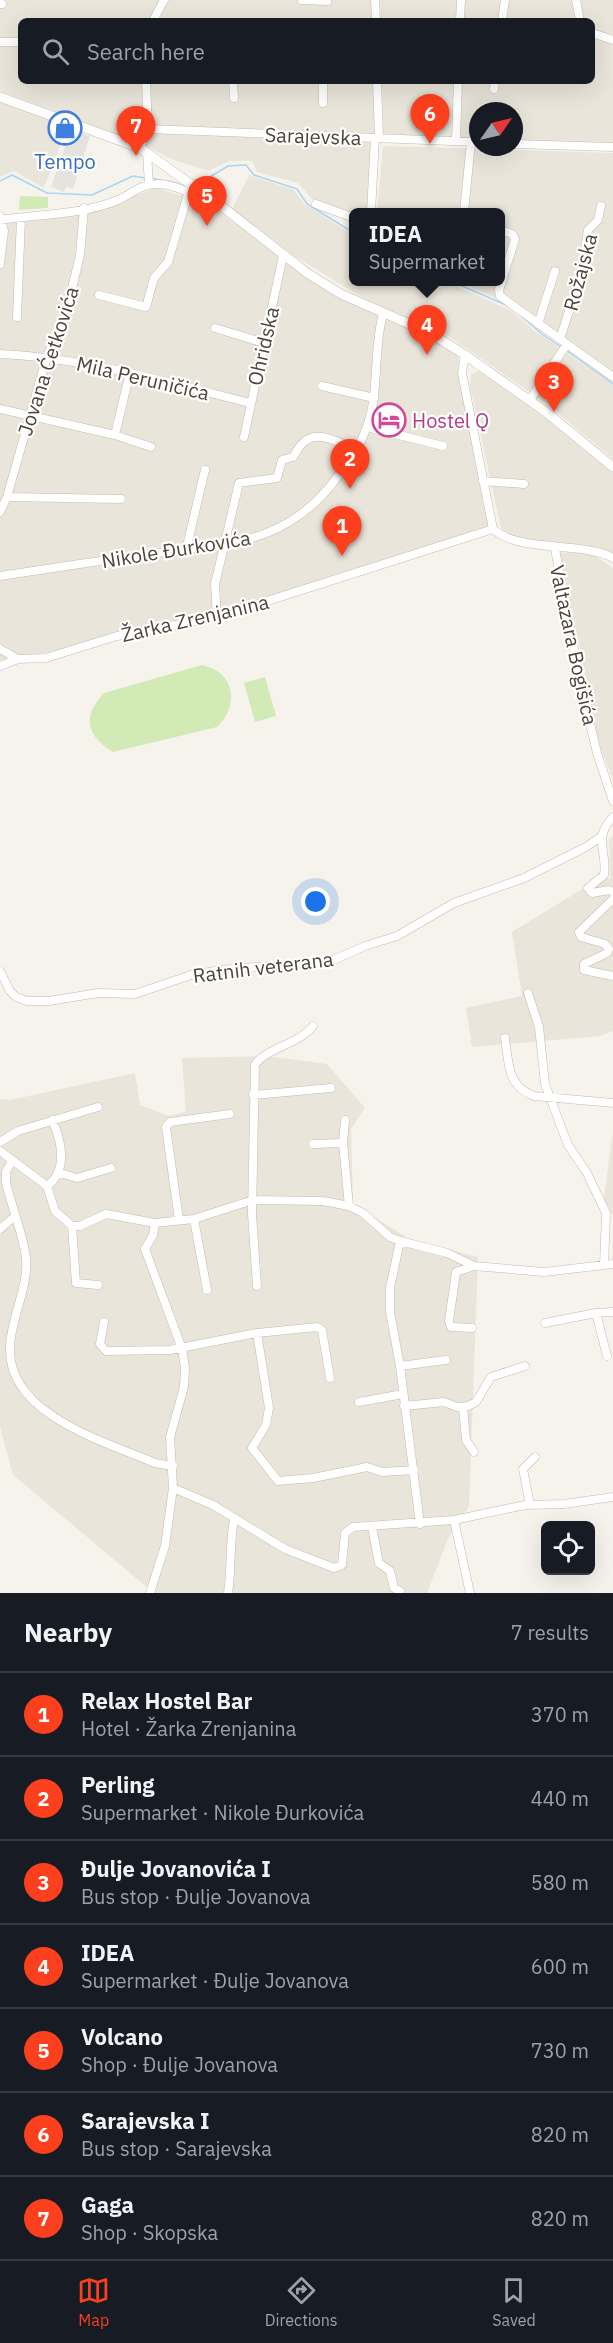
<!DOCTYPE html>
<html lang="en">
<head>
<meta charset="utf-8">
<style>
	body { margin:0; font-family:"IBM Plex Sans",sans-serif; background:#242831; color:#f1f3f6 }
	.controls { position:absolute; right:18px; bottom:18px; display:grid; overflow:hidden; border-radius:9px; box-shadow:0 6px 24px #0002 }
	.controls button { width:54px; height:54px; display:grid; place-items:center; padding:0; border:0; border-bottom:2px solid #363941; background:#171b24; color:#f1f3f6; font:30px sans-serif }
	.compass { position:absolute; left:469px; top:102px; width:54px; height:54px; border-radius:50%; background:#171b24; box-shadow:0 6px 24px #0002; rotate:56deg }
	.you { position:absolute; left:316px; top:902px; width:21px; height:21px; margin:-15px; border:4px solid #fff; border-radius:50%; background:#1a73e8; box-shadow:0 0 0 9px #1a73e833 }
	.badge { display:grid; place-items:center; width:39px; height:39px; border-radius:50%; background:#fc3f1d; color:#fff; font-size:20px; font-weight:700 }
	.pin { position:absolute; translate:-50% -50px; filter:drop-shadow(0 2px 3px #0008) }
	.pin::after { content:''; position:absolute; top:32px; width:21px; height:18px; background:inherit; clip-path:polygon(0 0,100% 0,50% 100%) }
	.popup { position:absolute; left:349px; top:208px; width:156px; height:78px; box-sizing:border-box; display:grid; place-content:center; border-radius:9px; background:#171b24; filter:drop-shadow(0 2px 4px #0005); font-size:20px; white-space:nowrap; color:#9ea1a6 }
	.popup b { font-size:22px; color:#f1f3f6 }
	.popup::after { content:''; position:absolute; left:50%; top:100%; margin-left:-12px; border:12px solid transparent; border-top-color:#171b24 }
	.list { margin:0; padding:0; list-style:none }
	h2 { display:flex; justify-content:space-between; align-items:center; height:78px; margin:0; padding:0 24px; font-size:26px }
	h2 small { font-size:20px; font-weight:400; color:#9ea1a6 }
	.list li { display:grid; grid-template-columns:39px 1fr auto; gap:18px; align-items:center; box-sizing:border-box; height:84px; padding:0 24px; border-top:2px solid #363941 }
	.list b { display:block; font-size:22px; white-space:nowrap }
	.list p { margin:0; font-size:20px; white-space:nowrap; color:#9ea1a6 }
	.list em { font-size:20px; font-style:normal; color:#9ea1a6 }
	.icon { flex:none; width:33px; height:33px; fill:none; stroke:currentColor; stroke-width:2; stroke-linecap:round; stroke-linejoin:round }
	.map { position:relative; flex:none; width:613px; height:1593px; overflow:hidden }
	.search { position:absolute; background:#171b24; box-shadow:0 6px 24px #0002; left:18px; right:18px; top:18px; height:66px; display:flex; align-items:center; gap:15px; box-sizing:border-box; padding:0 21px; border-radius:9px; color:#9ea1a6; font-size:22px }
	.sheet { height:666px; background:#171b24 }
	nav { display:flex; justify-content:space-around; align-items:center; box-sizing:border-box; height:84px; border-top:2px solid #363941; background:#171b24; font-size:16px; color:#9ea1a6 }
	nav a { display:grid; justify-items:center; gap:3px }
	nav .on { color:#fc3f1d }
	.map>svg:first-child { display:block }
	.residential { fill:#eae5da }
	.garden { fill:#d2eab5 }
	.parking { fill:#e5e3e0 }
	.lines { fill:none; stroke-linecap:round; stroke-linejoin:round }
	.stream { stroke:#a9d4f2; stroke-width:1.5 }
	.minor-casing { stroke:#c2bbae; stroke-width:9 }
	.tertiary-casing { stroke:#c2bbae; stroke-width:10 }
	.minor { stroke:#fff; stroke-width:8 }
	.tertiary { stroke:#fff; stroke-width:9 }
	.labels { text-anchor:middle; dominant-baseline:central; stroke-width:4.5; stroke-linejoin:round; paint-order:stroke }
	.street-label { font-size:20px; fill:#4b4439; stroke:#fff }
	.shop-label { font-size:20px; fill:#366cbe; stroke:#fff }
	.hotel-label { font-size:20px; fill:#b23c85; stroke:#fff; text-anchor:start }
</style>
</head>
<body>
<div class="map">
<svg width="613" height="1593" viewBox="0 0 613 1593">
	<rect width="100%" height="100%" fill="#f6f3ec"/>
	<path class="residential" d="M0,0h374l1,21h-354v60h354l1,64 -5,67h-17l-1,6 -28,-5 -27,-30 -41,-11 -5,-11h-22l-22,10 -34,-11 -39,-19 -135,-50z
		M380,0h233v144l-99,-3v-30h-36v28l-95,-3 -1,-55h210v-60h-211z
		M0,101l68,25 -24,62 -30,-17 -14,6z
		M383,146l230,7v220l-106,-69 -46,-22h39v-70h-123z
		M249,175l45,15 10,14 49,31 1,47h93l65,29 23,20 78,54v74l-65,-54 -98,-68 -87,-39 -69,-42 -62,-47z
		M157,188l51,16 96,71 154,79 1,18 34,159 -265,81 -154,36 -74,12v-436l91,-13z
		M481,370l50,35 82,66v87l-16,-11 -50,-2 -42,-13 -4,-4 -31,-142 1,-12z
		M554,552l39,2 20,14v212l-15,-39 -19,-97z
		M613,834v197l-13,5 -128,11 -6,-39 56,-12 -10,-64 75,-46 23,-8 -1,-38z
		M266,1056l61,8 38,44 -14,21 2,75 55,34 70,19 -9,249 -21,33 -21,54h-273l-141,-118 -13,-48v-328l10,1 125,-27 5,32 29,11 17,-4 -4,-54z
		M613,1131v83l-10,-8z"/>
	<path class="garden" d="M20,196l28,1v11l-29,2z
		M202,665c33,7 38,40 15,62l-104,25c-27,-16 -31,-36 -9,-59z
		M265,677l11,39 -21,6 -11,-39z"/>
	<path class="parking" d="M71,130l19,6 -17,53 -7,-2 -2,5 -13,-5z"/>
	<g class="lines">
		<path class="stream" d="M151,178l13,3
			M0,181l12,-6 35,18 45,2 41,-19 13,2
			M169,181l15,5
			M198,184l30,-18 18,-1 8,10 43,14 10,15 47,29
			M453,282l53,23
			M520,315l22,19 19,13
			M567,351l46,33"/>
		<defs>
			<path id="minor" d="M302,0l25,1
				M375,0l1,21
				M576,0l4,21
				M0,4h2
				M153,21l11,-21
				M460,21l1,-21
				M502,21l3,-21
				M592,33l21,7
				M0,42h21
				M233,81l1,17
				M323,81v22
				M377,81l2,57
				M494,89l1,-8
				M148,129l330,13
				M456,141l2,-60
				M514,144l99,3
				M140,148l8,-19 -2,-48
				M147,153l2,31
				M316,204l38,14
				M371,212l4,-74
				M464,212l7,-70
				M0,216l4,15 -4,33
				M0,220c38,-6 82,-5 118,-20 15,-7 24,-17 42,-16 16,0 31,12 48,13
				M500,230l12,4 3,5 -16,51 1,6 113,81
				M99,295l47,12 8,-29 14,-16 20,-68
				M17,317l4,-99
				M538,324l17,-53
				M215,328l49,15
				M560,339l21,-65 7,-44 10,-10 3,-14
				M0,354c85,4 167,28 250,49
				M465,355l-3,18 31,156c26,24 90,12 120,29
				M322,386l52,12
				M530,400l37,-56
				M0,409l115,26 36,12
				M367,427l76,19
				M115,435l15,-63
				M244,437l39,-181
				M483,481l41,3
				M7,497l114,2
				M0,512l7,-15 40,-141 18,-38 15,-63 4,-47
				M555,549l26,137 16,67 16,48
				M186,550l19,-80
				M0,576c48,-7 96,-15 144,-21 76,-11 140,-7 191,-75 11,-14 22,-29 29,-46 17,-37 8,-81 19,-120
				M217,617l-2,-33 24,-101 38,-5 5,-18 11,-3c3,-4 5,-9 8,-12 15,-18 39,-2 55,5
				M0,649l18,10 28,-1 71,-22 100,-19 276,-88
				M0,666l18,-7
				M613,817c-21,22 -5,35 -9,58l-16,13 4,5 17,-3 4,2
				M613,899l-34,33 2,5 24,7 4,5 -2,4 -23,11v6l29,6
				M0,971l10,20 6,6 11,4h22l49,-8 37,1 56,-19 30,-5 110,-9 34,-15 32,-10 57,-33 70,-25 62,-31 16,-11
				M528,993l11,34 6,57 23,61 19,28 19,40 -2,52
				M505,1038c4,26 2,48 29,58l79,7
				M253,1095l78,-7
				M345,1120l-2,23 6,63
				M0,1142l18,-11 80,-24
				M313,1144l30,-1
				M0,1151l47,35 8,25 17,15h8l26,-12 49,9 39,-4 59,-19 70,1 26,5 14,7 27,24 10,4 47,12 27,13 70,6 69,-8
				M12,1161l-6,11v11c6,25 17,51 20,75 3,30 -16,61 -16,90 -2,67 96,94 145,115l18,3
				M60,1173l17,5 34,-10
				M47,1186c21,-15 15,-45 5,-66
				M194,1219l13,71
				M179,1220l-13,-93 4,-5 60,-8
				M72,1226l4,57 22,2
				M0,1229l14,-12
				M400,1241l-10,47v24l10,54 20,158
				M257,1286l-5,-72 3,-149c10,-17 43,-20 58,-39
				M104,1322l-4,22 6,7 64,-1 87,-17 60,-6 5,3 8,48
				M545,1323l51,-10
				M472,1328l-21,-1 -2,-6 7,-49 18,-6
				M257,1333l12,75 -3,17 -14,23 26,33 35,-3 54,-11 15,5 32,-2
				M607,1356l-11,-43 17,-1
				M400,1366l46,-6
				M359,1402l44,-8
				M404,1406l40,-4 13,5 11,-1 8,-4 15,-25 34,-11
				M463,1407l3,33 8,12
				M173,1488l40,17 72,44 49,19 8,-3 3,-32 8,-6 101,-7 71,-15 39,-1 49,-7
				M530,1505l-7,-36 12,-12
				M454,1520l16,73
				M372,1527l7,36 11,8 4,17 6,3
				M150,1593l15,-47 8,-58 -3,-51 14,-50 1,-19 -3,-19 -37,-100 8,-14 2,-12
				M228,1593c4,-25 1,-48 6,-73"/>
			<path id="tertiary" d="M0,97l140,51 80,57 87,68 34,21 91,40 33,21 81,57 67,55"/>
		</defs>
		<use href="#minor" class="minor-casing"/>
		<use href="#tertiary" class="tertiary-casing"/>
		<use href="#minor" class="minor"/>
		<use href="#tertiary" class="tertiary"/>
	</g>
	<defs>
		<symbol id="shop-ring" viewBox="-11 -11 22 22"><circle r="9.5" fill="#fff" stroke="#3f7fe0" stroke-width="1.5"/><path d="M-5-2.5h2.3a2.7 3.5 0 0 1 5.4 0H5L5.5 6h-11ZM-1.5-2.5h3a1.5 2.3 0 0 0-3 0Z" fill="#3f7fe0"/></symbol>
		<symbol id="hotel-ring" viewBox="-11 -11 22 22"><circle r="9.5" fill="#fff" stroke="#d1479c" stroke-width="1.5"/><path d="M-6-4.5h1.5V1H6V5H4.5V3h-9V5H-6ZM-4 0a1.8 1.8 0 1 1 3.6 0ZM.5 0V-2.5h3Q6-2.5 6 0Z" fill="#d1479c"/></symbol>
	</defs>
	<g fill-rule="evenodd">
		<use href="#shop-ring" x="46" y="109" width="38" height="38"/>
		<use href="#hotel-ring" x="370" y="401" width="38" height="38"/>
	</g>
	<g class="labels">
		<g class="street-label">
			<text transform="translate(313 136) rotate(2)">Sarajevska</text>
			<text transform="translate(580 272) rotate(-75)">Rožajska</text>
			<text transform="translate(263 346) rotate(-77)">Ohridska</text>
			<text transform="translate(48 361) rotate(-72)">Jovana Ćetkovića</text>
			<text transform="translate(143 378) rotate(13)">Mila Peruničića</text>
			<text transform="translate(176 549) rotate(-9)">Nikole Đurkovića</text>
			<text transform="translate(195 618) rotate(-13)">Žarka Zrenjanina</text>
			<text transform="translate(574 645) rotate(78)">Valtazara Bogišića</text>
			<text transform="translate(263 967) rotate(-7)">Ratnih veterana</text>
		</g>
		<g class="shop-label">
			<text x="65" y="161">Tempo</text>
		</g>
		<g class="hotel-label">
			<text x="412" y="420">Hostel Q</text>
		</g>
	</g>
</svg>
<div class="controls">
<button><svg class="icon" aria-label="locate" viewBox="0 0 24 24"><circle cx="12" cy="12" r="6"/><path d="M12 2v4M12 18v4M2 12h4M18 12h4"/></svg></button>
</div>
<svg class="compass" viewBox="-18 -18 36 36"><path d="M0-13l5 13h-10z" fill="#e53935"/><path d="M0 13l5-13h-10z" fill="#9ea1a6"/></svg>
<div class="you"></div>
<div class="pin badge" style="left:342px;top:556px">1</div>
<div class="pin badge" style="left:350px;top:489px">2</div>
<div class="pin badge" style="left:554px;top:412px">3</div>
<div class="pin badge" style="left:427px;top:355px">4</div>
<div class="popup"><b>IDEA</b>Supermarket</div>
<div class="pin badge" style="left:207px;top:226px">5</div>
<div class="pin badge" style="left:430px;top:144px">6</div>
<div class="pin badge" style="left:136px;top:156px">7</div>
<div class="search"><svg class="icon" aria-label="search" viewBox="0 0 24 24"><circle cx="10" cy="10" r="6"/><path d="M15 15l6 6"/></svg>Search here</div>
</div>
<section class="sheet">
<h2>Nearby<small>7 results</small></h2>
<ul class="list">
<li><span class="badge">1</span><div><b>Relax Hostel Bar</b><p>Hotel · Žarka Zrenjanina</p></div><em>370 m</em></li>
<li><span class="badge">2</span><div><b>Perling</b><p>Supermarket · Nikole Đurkovića</p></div><em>440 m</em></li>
<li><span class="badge">3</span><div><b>Đulje Jovanovića I</b><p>Bus stop · Đulje Jovanova</p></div><em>580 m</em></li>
<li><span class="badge">4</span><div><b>IDEA</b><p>Supermarket · Đulje Jovanova</p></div><em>600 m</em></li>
<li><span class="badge">5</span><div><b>Volcano</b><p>Shop · Đulje Jovanova</p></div><em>730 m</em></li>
<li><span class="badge">6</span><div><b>Sarajevska I</b><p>Bus stop · Sarajevska</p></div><em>820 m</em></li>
<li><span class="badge">7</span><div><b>Gaga</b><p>Shop · Skopska</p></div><em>820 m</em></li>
</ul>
</section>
<nav>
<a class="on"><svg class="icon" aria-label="map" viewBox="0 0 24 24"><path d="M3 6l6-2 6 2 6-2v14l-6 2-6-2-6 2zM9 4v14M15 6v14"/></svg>Map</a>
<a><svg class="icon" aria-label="directions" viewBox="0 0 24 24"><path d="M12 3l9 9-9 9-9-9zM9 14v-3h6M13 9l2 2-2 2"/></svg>Directions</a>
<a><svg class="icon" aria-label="saved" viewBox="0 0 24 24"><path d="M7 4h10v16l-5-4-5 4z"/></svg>Saved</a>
</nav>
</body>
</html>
